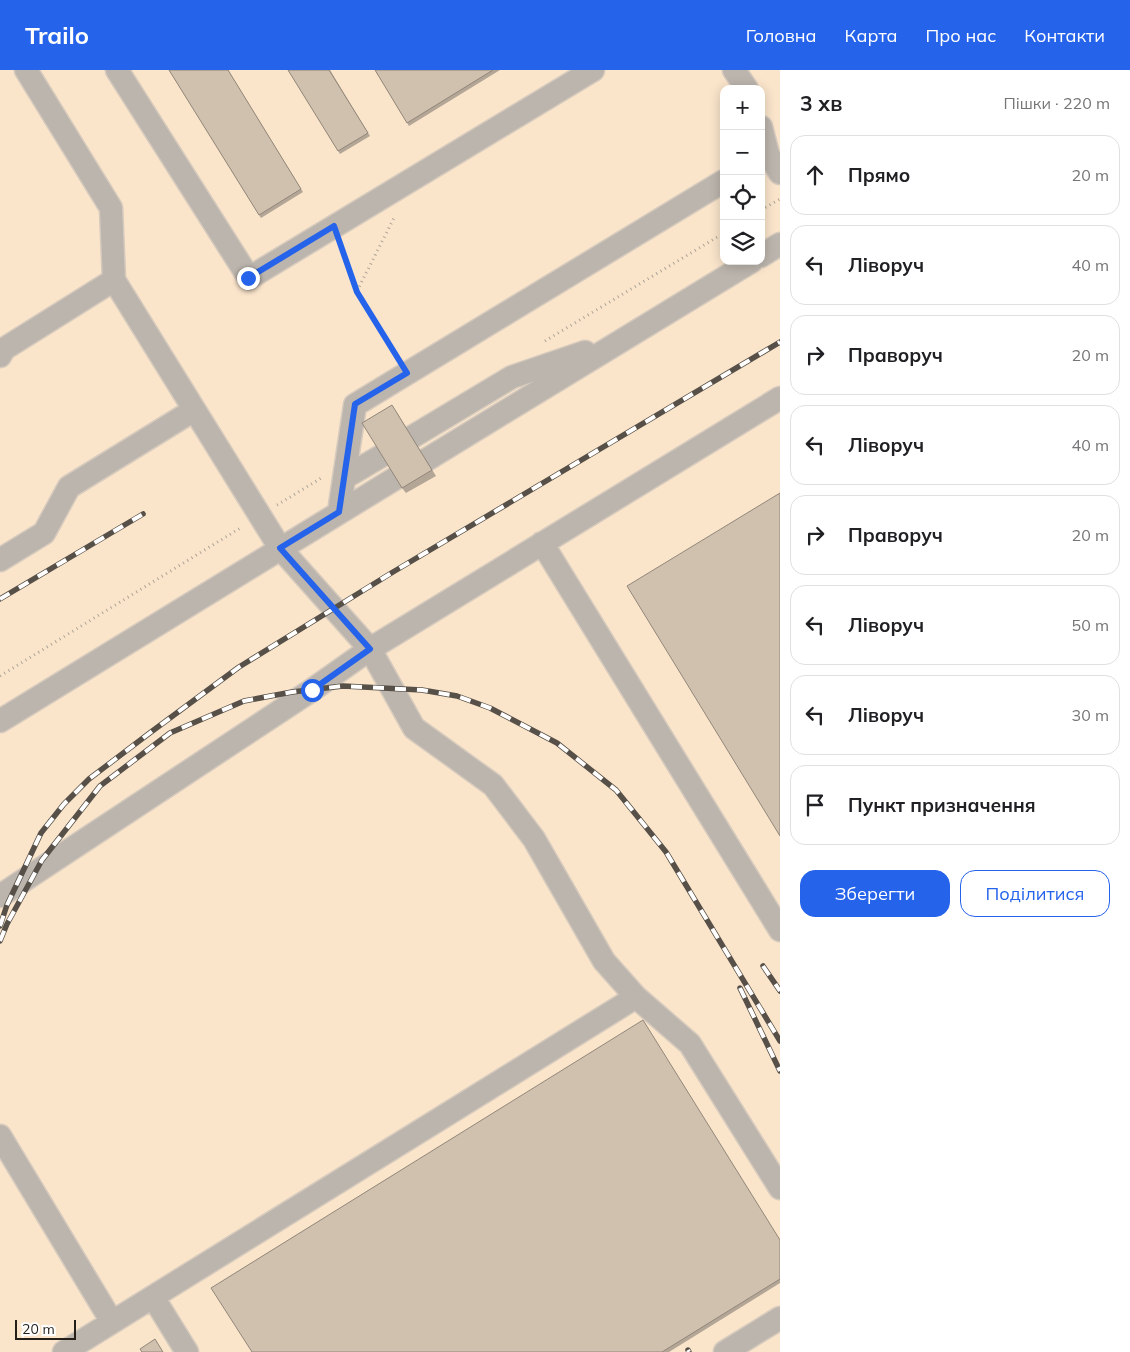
<!DOCTYPE html>
<html lang="uk">
<head>
<meta charset="utf-8">
<style>
	body { margin:0; font-family:Mulish,sans-serif; background:#f6f6f6; color:#202124 }
	.controls { position:absolute; right:15px; top:15px; display:grid; overflow:hidden; border-radius:10px; box-shadow:0 2px 12px #0003 }
	.controls button { width:45px; height:45px; display:grid; place-items:center; padding:0; border:0; border-bottom:1px solid #e0e0e0; background:#fff; color:#202124; font:25px sans-serif }
	.scale { position:absolute; left:15px; bottom:12px; width:61px; box-sizing:border-box; padding-left:5px; border:2px solid #241f18; border-top:0; font-size:14px; line-height:18px; white-space:nowrap; color:#241f18; -webkit-text-stroke:4px #fff; paint-order:stroke }
	.stop { position:absolute; width:15px; height:15px; margin:-11px; border:4px solid #2563eb; border-radius:50%; background:#fff }
	.stop.end { background:#2563eb; border-color:#fff; box-shadow:0 1px 5px #0008 }
	.list { margin:0; padding:0; list-style:none }
	h2 { display:flex; justify-content:space-between; align-items:center; height:65px; margin:0; padding:0 20px; font-size:21px }
	h2 small { font-size:16px; font-weight:400; color:#757577 }
	.list li { display:grid; grid-template-columns:32px 1fr auto; gap:15px; align-items:center; box-sizing:border-box; height:80px; margin:0 10px 10px; padding:0 10px; border:1px solid #e0e0e0; border-radius:15px }
	.list b { display:block; font-size:19px; white-space:nowrap }
	.list em { font-size:16px; font-style:normal; color:#757577 }
	.actions { display:flex; gap:10px; padding:15px 20px }
	.actions a { flex:1; padding:11px 0; border:1px solid #2563eb; border-radius:15px; text-align:center; font-size:18px; color:#2563eb }
	.actions .main { background:#2563eb; color:#fff }
	.icon { flex:none; width:28px; height:28px; fill:none; stroke:currentColor; stroke-width:2; stroke-linecap:round; stroke-linejoin:round }
	.map { position:relative; flex:none; width:780px; height:1282px; overflow:hidden }
	header { display:flex; align-items:center; gap:30px; box-sizing:border-box; height:70px; padding:0 25px; background:#2563eb; color:#fff }
	header strong { font-size:24px }
	nav { display:flex; gap:28px; margin-inline-start:auto; font-size:18px }
	main { display:flex }
	aside { flex:1; background:#fff }
	.map>svg:first-child { display:block }
	.built { fill:#fae5cb; fill-rule:evenodd }
	.lines { fill:none; stroke-linecap:round; stroke-linejoin:round }
	.minor-casing { stroke:#d6cabd; stroke-width:25 }
	.path { stroke:#aea497; stroke-width:3; stroke-dasharray:1 4; stroke-linecap:butt }
	.minor { stroke:#bcb5ad; stroke-width:22 }
	.rail-casing { stroke:#575048; stroke-width:5.5 }
	.rail { stroke:#fff; stroke-width:4; stroke-dasharray:11; stroke-linecap:butt }
	.wall { fill:#b3a696 }
	.building { fill:#d0c1ae; stroke:#92877a }
	.route { stroke:#2563eb; stroke-width:6 }
</style>
</head>
<body>
<header>
<strong>Trailo</strong>
<nav><a>Головна</a><a>Карта</a><a>Про нас</a><a>Контакти</a></nav>
</header>
<main>
<div class="map">
<svg width="780" height="1282" viewBox="0 0 780 1282">
	<rect width="100%" height="100%" fill="#fdf0e1"/>
	<path class="built" d="M0,0h780v1282h-780zM724,19h37v172h-37z"/>
	<g class="lines">
		<defs>
			<path id="minor" d="M26,0l85,138 3,72 166,268 90,101 44,79 79,57 41,54 70,122 32,36 54,47 90,144
				M117,0l132,208 344,-208
				M734,0l13,19
				M761,57l7,27 12,19
				M761,186l19,-12
				M0,286l4,-7 110,-69
				M412,367l100,-60 73,-25
				M426,390l326,-199
				M344,408l39,-23
				M339,442l16,-107 369,-224
				M542,473l238,387
				M0,490l44,-27 25,-46 125,-77
				M0,651l396,-243
				M0,826l312,-206 58,-41 410,-251
				M0,1066l112,186
				M153,1227l34,55
				M64,1282l572,-355
				M725,1282l55,-34"/>
		</defs>
		<use href="#minor" class="minor-casing"/>
		<path class="path" d="M761,140l19,-11
			M341,175l16,47 39,63
			M357,221l38,-75
			M545,271l179,-108
			M277,435l46,-28
			M0,606l242,-149"/>
		<use href="#minor" class="minor"/>
		<defs>
			<path id="rail" d="M0,529l143,-85
				M0,856l7,-21 34,-72 23,-29 25,-25 62,-47 88,-65 154,-95 387,-230
				M0,871l7,-17 35,-64 58,-74 70,-53 74,-32 48,-9 51,-6 79,4 35,6 33,12 67,35 59,47 50,62 114,189
				M763,896l17,25
				M740,918l40,83
				M688,1280l1,2"/>
		</defs>
		<use href="#rail" class="rail-casing"/>
		<use href="#rail" class="rail"/>
	</g>
	<path class="wall" d="M169,0h59l75,122 -42,26z
		M288,0h42l40,66 -30,18z
		M375,0h125l-91,56z
		M396,341l40,65 -30,17 -4,-5z
		M780,1170v43l-111,69h-417z"/>
	<path class="building" d="M169,0h59l73,119 -42,26z
		M288,0h41l39,63 -30,18z
		M375,0h118l-86,53z
		M392,335l40,65 -30,18 -40,-65z
		M780,423v343l-153,-250z
		M643,950l137,220v39l-118,73h-410l-41,-64z
		M155,1269l8,13h-21l-2,-3z"/>
	<g class="lines">
		<path class="route" d="M248,208l86,-52 23,66 50,81 -52,31 -16,108 -59,36 90,101 -58,41"/>
	</g>
</svg>
<div class="controls">
<button>+</button>
<button>−</button>
<button><svg class="icon" aria-label="locate" viewBox="0 0 24 24"><circle cx="12" cy="12" r="6"/><path d="M12 2v4M12 18v4M2 12h4M18 12h4"/></svg></button>
<button><svg class="icon" aria-label="layers" viewBox="0 0 24 24"><path d="M12 4l9 5-9 5-9-5zM3 14l9 5 9-5"/></svg></button>
</div>
<div class="scale">20 m</div>
<div class="stop" style="left:312px;top:620px"></div>
<div class="stop end" style="left:248px;top:208px"></div>
</div>
<aside>
<h2>3 хв<small>Пішки · 220 m</small></h2>
<ul class="list">
<li><svg class="icon" aria-label="ahead" viewBox="0 0 24 24"><path d="M12 20V5M6 11l6-6 6 6"/></svg><div><b>Прямо</b></div><em>20 m</em></li>
<li><svg class="icon" aria-label="left" viewBox="0 0 24 24"><path d="M17 20v-9H6M10 6l-5 5 5 5"/></svg><div><b>Ліворуч</b></div><em>40 m</em></li>
<li><svg class="icon" aria-label="right" viewBox="0 0 24 24"><path d="M7 20v-9h11M14 6l5 5-5 5"/></svg><div><b>Праворуч</b></div><em>20 m</em></li>
<li><svg class="icon" aria-label="left" viewBox="0 0 24 24"><path d="M17 20v-9H6M10 6l-5 5 5 5"/></svg><div><b>Ліворуч</b></div><em>40 m</em></li>
<li><svg class="icon" aria-label="right" viewBox="0 0 24 24"><path d="M7 20v-9h11M14 6l5 5-5 5"/></svg><div><b>Праворуч</b></div><em>20 m</em></li>
<li><svg class="icon" aria-label="left" viewBox="0 0 24 24"><path d="M17 20v-9H6M10 6l-5 5 5 5"/></svg><div><b>Ліворуч</b></div><em>50 m</em></li>
<li><svg class="icon" aria-label="left" viewBox="0 0 24 24"><path d="M17 20v-9H6M10 6l-5 5 5 5"/></svg><div><b>Ліворуч</b></div><em>30 m</em></li>
<li><svg class="icon" aria-label="arrive" viewBox="0 0 24 24"><path d="M6 21V4h12l-3 4 3 4H6"/></svg><div><b>Пункт призначення</b></div></li>
</ul>
<div class="actions"><a class="main">Зберегти</a><a>Поділитися</a></div>
</aside>
</main>
</body>
</html>
